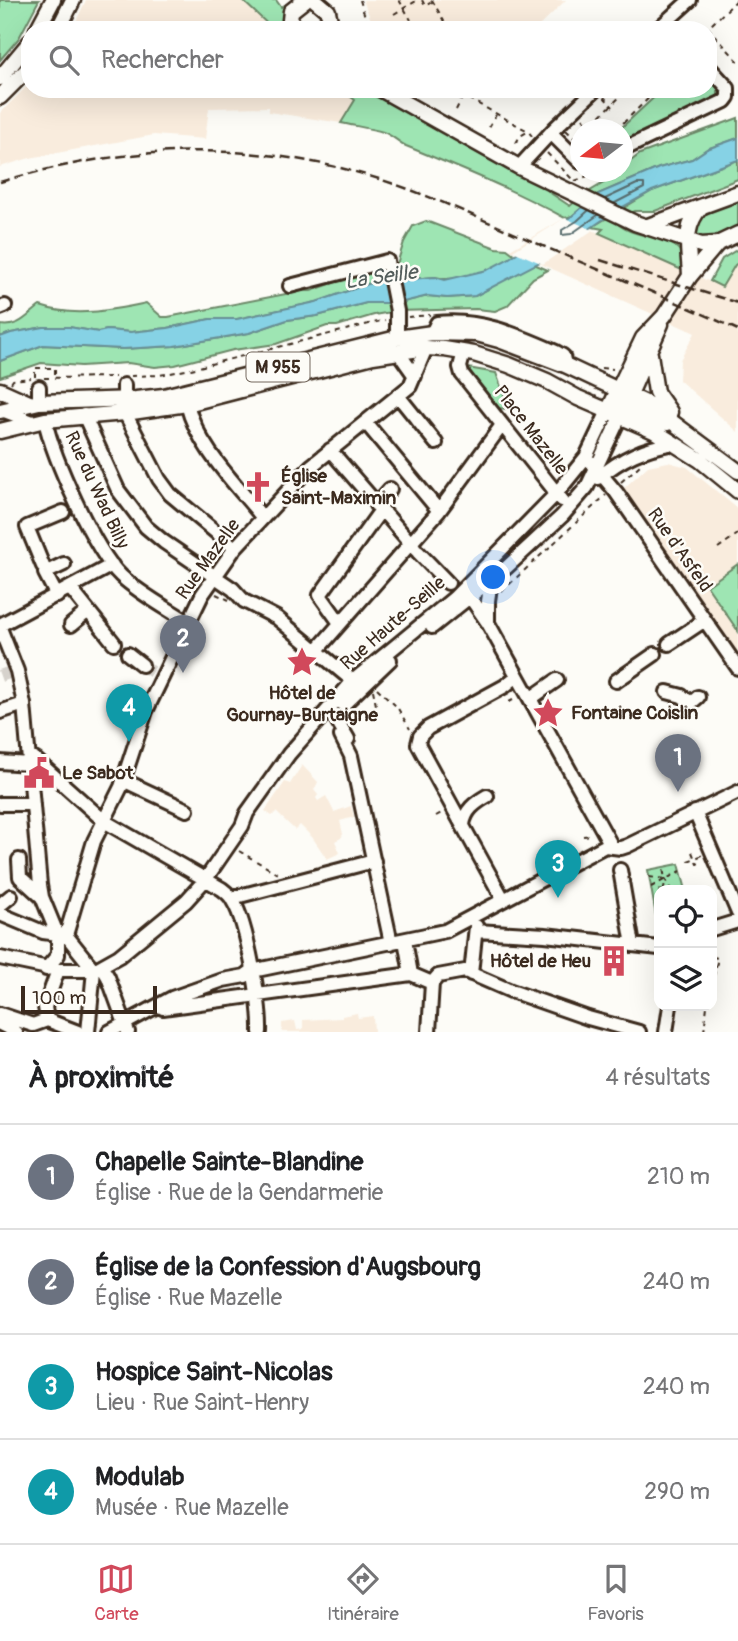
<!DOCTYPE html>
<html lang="fr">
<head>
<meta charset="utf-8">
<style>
	body { margin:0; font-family:Pangolin,sans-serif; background:#f2f2f2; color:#202124 }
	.controls { position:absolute; right:21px; bottom:21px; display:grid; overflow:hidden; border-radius:14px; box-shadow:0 7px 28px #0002 }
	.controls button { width:63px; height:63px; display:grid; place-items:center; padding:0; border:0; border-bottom:2px solid #e0e0e0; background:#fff; color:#202124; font:35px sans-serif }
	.compass { position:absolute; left:570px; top:119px; width:63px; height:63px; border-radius:50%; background:#fff; box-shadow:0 7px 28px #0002; rotate:254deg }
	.scale { position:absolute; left:21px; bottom:18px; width:136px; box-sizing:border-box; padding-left:7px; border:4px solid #3b2a1e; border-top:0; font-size:19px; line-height:24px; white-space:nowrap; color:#3b2a1e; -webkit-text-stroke:5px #fdfcf7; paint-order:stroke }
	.you { position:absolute; left:494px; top:578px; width:24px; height:24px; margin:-18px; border:5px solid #fff; border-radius:50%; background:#1a73e8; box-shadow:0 0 0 10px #1a73e833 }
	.badge { display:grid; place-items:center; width:46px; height:46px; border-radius:50%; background:#d1495b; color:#fff; font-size:23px; font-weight:700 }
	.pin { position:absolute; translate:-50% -58px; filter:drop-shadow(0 2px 4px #0008) }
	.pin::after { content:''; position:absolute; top:37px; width:24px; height:21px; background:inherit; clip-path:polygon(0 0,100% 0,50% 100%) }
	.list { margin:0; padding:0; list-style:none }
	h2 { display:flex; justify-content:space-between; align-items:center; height:91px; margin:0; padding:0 28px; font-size:30px }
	h2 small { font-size:23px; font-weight:400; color:#757577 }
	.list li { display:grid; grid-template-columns:46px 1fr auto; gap:21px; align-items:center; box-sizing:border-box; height:105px; padding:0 28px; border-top:2px solid #e0e0e0 }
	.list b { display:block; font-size:26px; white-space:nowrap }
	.list p { margin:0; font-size:23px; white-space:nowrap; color:#757577 }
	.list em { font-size:23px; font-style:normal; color:#757577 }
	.icon { flex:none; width:38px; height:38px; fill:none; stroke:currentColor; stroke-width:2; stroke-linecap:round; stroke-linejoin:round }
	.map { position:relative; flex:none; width:738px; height:1032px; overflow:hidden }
	.search { position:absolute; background:#fff; box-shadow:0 7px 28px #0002; left:21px; right:21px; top:21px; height:77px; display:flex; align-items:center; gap:18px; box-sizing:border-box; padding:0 24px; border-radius:28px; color:#757577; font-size:26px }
	.sheet { height:511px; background:#fff }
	nav { display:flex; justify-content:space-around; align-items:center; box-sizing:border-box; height:98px; border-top:2px solid #e0e0e0; background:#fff; font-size:19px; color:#757577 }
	nav a { display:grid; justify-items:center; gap:4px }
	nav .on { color:#d1495b }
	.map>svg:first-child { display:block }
	.built { fill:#f9ecdd }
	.green { fill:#9ee5b3; stroke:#6c8868; stroke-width:2 }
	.water { fill:#86d2e5; stroke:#688f95; stroke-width:2 }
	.pier { fill:#fdfcf7 }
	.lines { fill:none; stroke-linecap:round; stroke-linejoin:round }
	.shore { stroke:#596d6e; stroke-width:2 }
	.minor-tunnel { stroke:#d6d2cc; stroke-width:12; stroke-dasharray:12 6; stroke-linecap:butt }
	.minor-casing { stroke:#3b2a1e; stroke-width:18 }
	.major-casing { stroke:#3b2a1e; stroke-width:19 }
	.path { stroke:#3b2a1e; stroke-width:2; stroke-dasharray:5 5; stroke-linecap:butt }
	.minor { stroke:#fdfcf7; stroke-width:12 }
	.major { stroke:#fdfcf7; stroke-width:14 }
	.rail { stroke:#3b2a1e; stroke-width:2.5; stroke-dasharray:10 5; stroke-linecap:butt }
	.labels { text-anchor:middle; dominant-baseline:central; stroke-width:5; stroke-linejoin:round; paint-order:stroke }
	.shield { fill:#fdfcf7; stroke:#75695f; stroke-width:2 }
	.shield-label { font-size:18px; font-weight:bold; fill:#3b2a1e }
	.street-label { font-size:19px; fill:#3b2a1e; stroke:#fdfcf7 }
	.poi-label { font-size:19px; font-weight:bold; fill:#3b2a1e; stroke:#fdfcf7; text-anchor:start }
	.water-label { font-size:21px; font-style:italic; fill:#525c5a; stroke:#fdfcf7 }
</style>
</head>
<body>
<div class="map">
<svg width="738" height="1032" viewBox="0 0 738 1032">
	<rect width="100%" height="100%" fill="#fdfcf7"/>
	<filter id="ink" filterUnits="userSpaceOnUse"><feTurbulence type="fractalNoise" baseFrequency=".0143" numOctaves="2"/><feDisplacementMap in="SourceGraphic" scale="14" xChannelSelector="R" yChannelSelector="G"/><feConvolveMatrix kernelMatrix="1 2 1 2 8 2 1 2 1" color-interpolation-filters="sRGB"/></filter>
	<g filter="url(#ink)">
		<path class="built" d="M86,0h176l18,30h-208z
			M363,0h203l-31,30h-160z
			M30,83v6h314l11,11 -14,23 -72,-11v-5l-60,1 -4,31 -51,-4 -124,23 -30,9v-54z
			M565,218l157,69 13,-22 3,-2v169l-59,-52 1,-20 15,-27 -185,-83z
			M668,462l19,5 51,42v148l-115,-168 25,-23z
			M302,765l16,17 -4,8 4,5 -2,3 2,3 8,-5 8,16 17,-6 3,11 -14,4 3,13 -2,4 -6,3 5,12 -13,6 -15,-22 -12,-12 -5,5 -19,-18 -4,4 -7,-5 20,-29 5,2z
			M357,1013l1,5 15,-2 1,16h-92v-9l13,-2 2,9 6,-1v-9l39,-2v-2z"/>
		<path class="green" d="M0,0h39l-20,38 -19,22z
			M242,0h34l5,7 4,-2 1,25h-12z
			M708,77l10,12v8l-95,46 -1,-13 -2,-1 43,-40h45z
			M340,89h28l113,66 41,21 11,1 10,6 6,9 21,14 10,-9 42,-25 1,-5 17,-13 98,-36v20l-31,11 -15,10 -33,9 -61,26 -26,22 -7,2c-51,-28 -105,-50 -159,-72 -8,-4 -14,-11 -23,-14 -13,-4 -29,-6 -42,-9l14,-23z
			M738,160v19l-83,32h-20l-19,11c4,4 9,7 14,9 19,8 61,7 52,39l-83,-37 4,-4 -11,-2 60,-36z
			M738,201v25c-13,5 -29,16 -43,10 -3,-23 26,-28 43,-35z
			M426,221l70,27 11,1 8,6c-20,14 -55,29 -80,22l-61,5 -57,20 -80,17h-27l-42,9 -37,4 -24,-2 -9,2 -29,-5h-25l-33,6 -11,4v-12c20,3 27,-10 40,-19 35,12 72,4 106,-3l16,14h6l133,-26h10l55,-20 25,-1 5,-3 8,-25 9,-16z
			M738,249v14l-3,2 -13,22 -12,-6 12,-22z
			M534,264l14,6 -15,8 -26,28 -12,5 -19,-2 -79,2 -23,4 -37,11h-10l-51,18 -43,6 -58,15 -20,2 -27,-4 -47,3 -40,-3 -41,14v-16l43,-16 80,4 51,-3 75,-13 38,-13 30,-4 49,-13h33l29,-7 19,2 28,-2z
			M468,368l28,5 13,36 -12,-1z
			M738,564v67l-31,-45z
			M679,864l7,26h-27v26h-3l-8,-46z"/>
		<path class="water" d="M738,138v22l-86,31 -35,19 -73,50 -69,36 -28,2 -19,-2 -29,7h-33l-49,13 -30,4 -38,13 -75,13 -51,3 -80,-4 -43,16v-24l11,-4 33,-6h25l29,5 9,-2 24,2 37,-4 42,-9h27l79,-17 58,-20 61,-5 10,3 42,-10 21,-11 64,-43 26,-22 61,-26 33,-9 15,-10z"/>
		<path class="pier" d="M565,218l28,12 -50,34 -30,-13z"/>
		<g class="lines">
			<path class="shore" d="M605,199l32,-15h7v4l-29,15
				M589,210l-12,11 -15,9v5l9,-1 27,-19"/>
			<path class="minor-tunnel" d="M142,665l15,10
				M0,676l11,-4"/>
			<defs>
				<path id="minor" d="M657,30l33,-30
					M551,133l29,29
					M622,150l103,-49 3,-4v-9l-20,-22
					M519,167l36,-39 41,-39
					M290,286l97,-25 10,50v27
					M0,308l5,-2
					M432,333l5,-10c43,-5 80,12 119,29l7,4 2,9
					M398,352l17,24
					M464,352l-4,15 2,7 100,126
					M124,385v14
					M39,387v15
					M399,397l37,46
					M187,404c11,44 48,79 76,114
					M4,411l29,11
					M125,413l34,66 11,15 65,54
					M84,415l34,75 28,37 18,15 69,47 11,12 33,17 82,68
					M45,420c8,37 49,130 76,156 19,18 46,32 67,46
					M366,423l73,88
					M330,450l84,97
					M591,462l25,30 122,176
					M598,478c24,-20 46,-30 76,-35
					M376,505l14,-16
					M418,552l30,31
					M43,566l-16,-39 36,-15
					M70,588l44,55
					M466,591l22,32 123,222
					M57,596l-12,-23 19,-9
					M488,621v-20l3,-21
					M340,623l-20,-28 61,-85
					M0,625l112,-60
					M71,625l17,-14
					M432,627l75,-60 55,-51 25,-29 33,-70
					M0,628l17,43 7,33 16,181 2,12 16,39v19l-12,14
					M669,644l36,-24
					M317,650l122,-139 63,-86
					M128,654l14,11
					M616,681l39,-27
					M667,692l15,4 9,7 7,-6
					M530,699l27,-19
					M343,705l47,-45
					M330,708l18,31
					M0,712l24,-8
					M341,736l10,20 40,187
					M29,756l7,4 68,61 118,68c4,3 9,7 11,12 14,22 28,104 27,131
					M0,762l29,2
					M123,780l64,30
					M0,804h33
					M695,812l43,101
					M463,825c2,-15 12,-22 24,-29
					M19,860l1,17 22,20
					M620,870l13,75
					M232,898l142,-37
					M503,899l-85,-155 2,-8 8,-8 77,-42 12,-10
					M0,905l11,-9
					M0,914l43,18 23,3 28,35
					M712,929l26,-8
					M477,931l68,4 114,13
					M66,935l28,-94 27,-54 25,-76 56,-116 33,-47 75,-81 100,-81 16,-38
					M405,940l6,34
					M0,958l58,12h36l25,-14 67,-55 19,-21 37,-54 5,-13 42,-59 64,-73 101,-83 102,-104 30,-37 22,-46
					M102,967l6,10 20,55
					M471,974l5,-48
					M432,983l6,-7 27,-5 46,20 77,27 51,14
					M163,1008l248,-34 21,9
					M0,1014l33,11 14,-5
					M47,1020l-2,-13 13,-37
					M47,1020l31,12
					M0,1024l16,8
					M88,1032l6,-62
					M109,1032l63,-34 51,-18 22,-4 7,-5 193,-40 160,-85 16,2 6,-2 111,-54
					M429,1032l3,-49
					M666,1032l4,-26"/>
				<path id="major" d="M315,0l13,11 2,10 -3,9
					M37,30l16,-30
					M58,30l15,-30
					M292,30l-2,-10 1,-9 14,-11
					M0,78l30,-36
					M380,89l139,78 116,56 66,22 16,-1 21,-10
					M0,97l30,-30
					M648,226l90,-33
					M690,276c-1,-27 -8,-48 11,-69
					M650,354l6,38 14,20
					M0,390l29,13
					M617,408l8,-1 42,16
					M0,411l39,-9 97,-3 28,-3 233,-58 35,-5 45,1 22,6 66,25 83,39 90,67
					M608,411l35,-73 21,-22 26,-40 27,-32
					M620,417l41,-93
					M0,431l45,-11 80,-7 62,-9 186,-48 53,-8 18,1 30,5 35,11 38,16 31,17 76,33 46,29 38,31"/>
			</defs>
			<use href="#minor" class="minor-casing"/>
			<use href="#major" class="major-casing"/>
			<path class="path" d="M360,0l9,30
				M399,0l12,20
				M422,0l3,6 10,-6
				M432,0l17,30
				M737,0l-29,28 30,33
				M394,14l24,-14
				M451,89l77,42 4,5
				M423,92l2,-3
				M604,97l9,10
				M456,110l7,-14
				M583,118l8,10
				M489,127l7,-12
				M566,130l14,14
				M586,130l42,-41
				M616,130l42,-41
				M516,143l4,-7 7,-4
				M547,153l25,26
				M575,181l22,-9
				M408,317l22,-2
				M601,368l12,1
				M131,376l29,-1 31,-6 194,-49
				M35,377v-9h20v10
				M44,378l71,-1
				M11,383l2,-3 18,-2
				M621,482l19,-17
				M718,548l20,-14
				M502,591l104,-96
				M216,594l13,6
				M377,688l20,19 13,22
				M373,690l3,15
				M509,702l4,-2
				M436,816l7,-4
				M583,836l10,-1
				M239,851l41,24
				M692,852l5,12 6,-3
				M688,861l15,-6
				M649,877l16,2 -2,-11
				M651,887l30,-16
				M664,890l1,-11 6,11
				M712,957l6,1 -6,26
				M704,1032l3,-26"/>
			<use href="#minor" class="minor"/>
			<use href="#major" class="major"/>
			<path class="rail" d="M0,182c120,-36 245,-43 366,-7 61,18 119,46 177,71 65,28 131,54 195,84
				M600,260l138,43"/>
		</g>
	</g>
	<defs>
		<symbol id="church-bare" viewBox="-9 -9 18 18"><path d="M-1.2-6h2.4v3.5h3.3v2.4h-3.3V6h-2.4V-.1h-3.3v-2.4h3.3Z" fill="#d1495b" stroke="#fdfcf7" stroke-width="2.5" paint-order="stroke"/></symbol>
		<symbol id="sight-bare" viewBox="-9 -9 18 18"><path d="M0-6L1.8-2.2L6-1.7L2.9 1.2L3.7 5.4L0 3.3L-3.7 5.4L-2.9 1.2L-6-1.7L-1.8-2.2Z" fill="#d1495b" stroke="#fdfcf7" stroke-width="2.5" paint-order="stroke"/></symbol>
		<symbol id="civic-bare" viewBox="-9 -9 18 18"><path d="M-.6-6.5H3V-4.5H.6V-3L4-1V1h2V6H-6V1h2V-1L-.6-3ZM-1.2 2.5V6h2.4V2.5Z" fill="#d1495b" stroke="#fdfcf7" stroke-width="2.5" paint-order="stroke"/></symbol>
		<symbol id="building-bare" viewBox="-9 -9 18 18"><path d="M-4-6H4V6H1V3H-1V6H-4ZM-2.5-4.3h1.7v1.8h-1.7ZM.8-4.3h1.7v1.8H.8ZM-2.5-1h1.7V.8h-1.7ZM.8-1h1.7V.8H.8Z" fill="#d1495b" stroke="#fdfcf7" stroke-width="2.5" paint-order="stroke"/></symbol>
	</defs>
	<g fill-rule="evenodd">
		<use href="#church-bare" x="236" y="465" width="44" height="44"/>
		<use href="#sight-bare" x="280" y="640" width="44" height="44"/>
		<use href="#sight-bare" x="526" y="691" width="44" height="44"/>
		<use href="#civic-bare" x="17" y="751" width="44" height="44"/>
		<use href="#building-bare" x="592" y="939" width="44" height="44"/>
	</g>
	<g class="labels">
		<rect class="shield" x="246.5" y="352.5" width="63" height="29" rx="5"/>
		<g class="shield-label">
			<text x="278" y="367">M 955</text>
		</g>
		<g class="street-label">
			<text transform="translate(531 430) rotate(52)">Place Mazelle</text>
			<text transform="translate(97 490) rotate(65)">Rue du Wad Billy</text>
			<text transform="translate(680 550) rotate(55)">Rue d'Asfeld</text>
			<text transform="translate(208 559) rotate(-54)">Rue Mazelle</text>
			<text transform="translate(393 623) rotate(-41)">Rue Haute-Seille</text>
		</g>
		<g class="poi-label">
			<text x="281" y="476">Église<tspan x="281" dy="22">Saint-Maximin</tspan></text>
			<text x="302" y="693" text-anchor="middle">Hôtel de<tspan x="302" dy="22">Gournay-Burtaigne</tspan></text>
			<text x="571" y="713">Fontaine Coislin</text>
			<text x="62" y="773">Le Sabot</text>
			<text x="591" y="961" text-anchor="end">Hôtel de Heu</text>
		</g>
		<g class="water-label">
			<text transform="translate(381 277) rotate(-8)">La Seille</text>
		</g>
	</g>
</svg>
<div class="controls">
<button><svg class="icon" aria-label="locate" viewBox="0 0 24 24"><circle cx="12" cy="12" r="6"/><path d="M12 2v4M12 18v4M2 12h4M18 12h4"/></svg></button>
<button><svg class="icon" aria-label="layers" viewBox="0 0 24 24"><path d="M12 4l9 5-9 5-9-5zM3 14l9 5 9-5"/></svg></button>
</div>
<svg class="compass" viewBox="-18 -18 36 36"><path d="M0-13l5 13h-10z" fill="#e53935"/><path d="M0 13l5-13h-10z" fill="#757577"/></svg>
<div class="scale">100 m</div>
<div class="you"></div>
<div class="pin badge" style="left:678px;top:792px;background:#6b7280">1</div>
<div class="pin badge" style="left:183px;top:673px;background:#6b7280">2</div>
<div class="pin badge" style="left:558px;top:898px;background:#0f9aa8">3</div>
<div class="pin badge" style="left:129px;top:742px;background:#0f9aa8">4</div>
<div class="search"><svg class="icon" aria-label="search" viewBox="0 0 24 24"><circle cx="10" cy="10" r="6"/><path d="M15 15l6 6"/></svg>Rechercher</div>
</div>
<section class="sheet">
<h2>À proximité<small>4 résultats</small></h2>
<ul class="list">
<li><span class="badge" style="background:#6b7280">1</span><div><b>Chapelle Sainte-Blandine</b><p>Église · Rue de la Gendarmerie</p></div><em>210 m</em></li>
<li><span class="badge" style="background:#6b7280">2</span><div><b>Église de la Confession d'Augsbourg</b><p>Église · Rue Mazelle</p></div><em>240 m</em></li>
<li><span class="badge" style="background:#0f9aa8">3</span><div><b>Hospice Saint-Nicolas</b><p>Lieu · Rue Saint-Henry</p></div><em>240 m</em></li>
<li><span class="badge" style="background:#0f9aa8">4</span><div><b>Modulab</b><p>Musée · Rue Mazelle</p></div><em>290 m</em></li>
</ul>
</section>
<nav>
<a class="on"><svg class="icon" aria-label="map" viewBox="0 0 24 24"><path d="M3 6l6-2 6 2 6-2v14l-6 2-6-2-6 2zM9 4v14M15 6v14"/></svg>Carte</a>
<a><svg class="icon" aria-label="directions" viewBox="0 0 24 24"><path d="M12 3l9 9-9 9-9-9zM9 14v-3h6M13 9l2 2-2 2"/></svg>Itinéraire</a>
<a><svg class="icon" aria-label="saved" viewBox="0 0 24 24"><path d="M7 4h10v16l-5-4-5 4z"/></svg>Favoris</a>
</nav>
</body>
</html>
